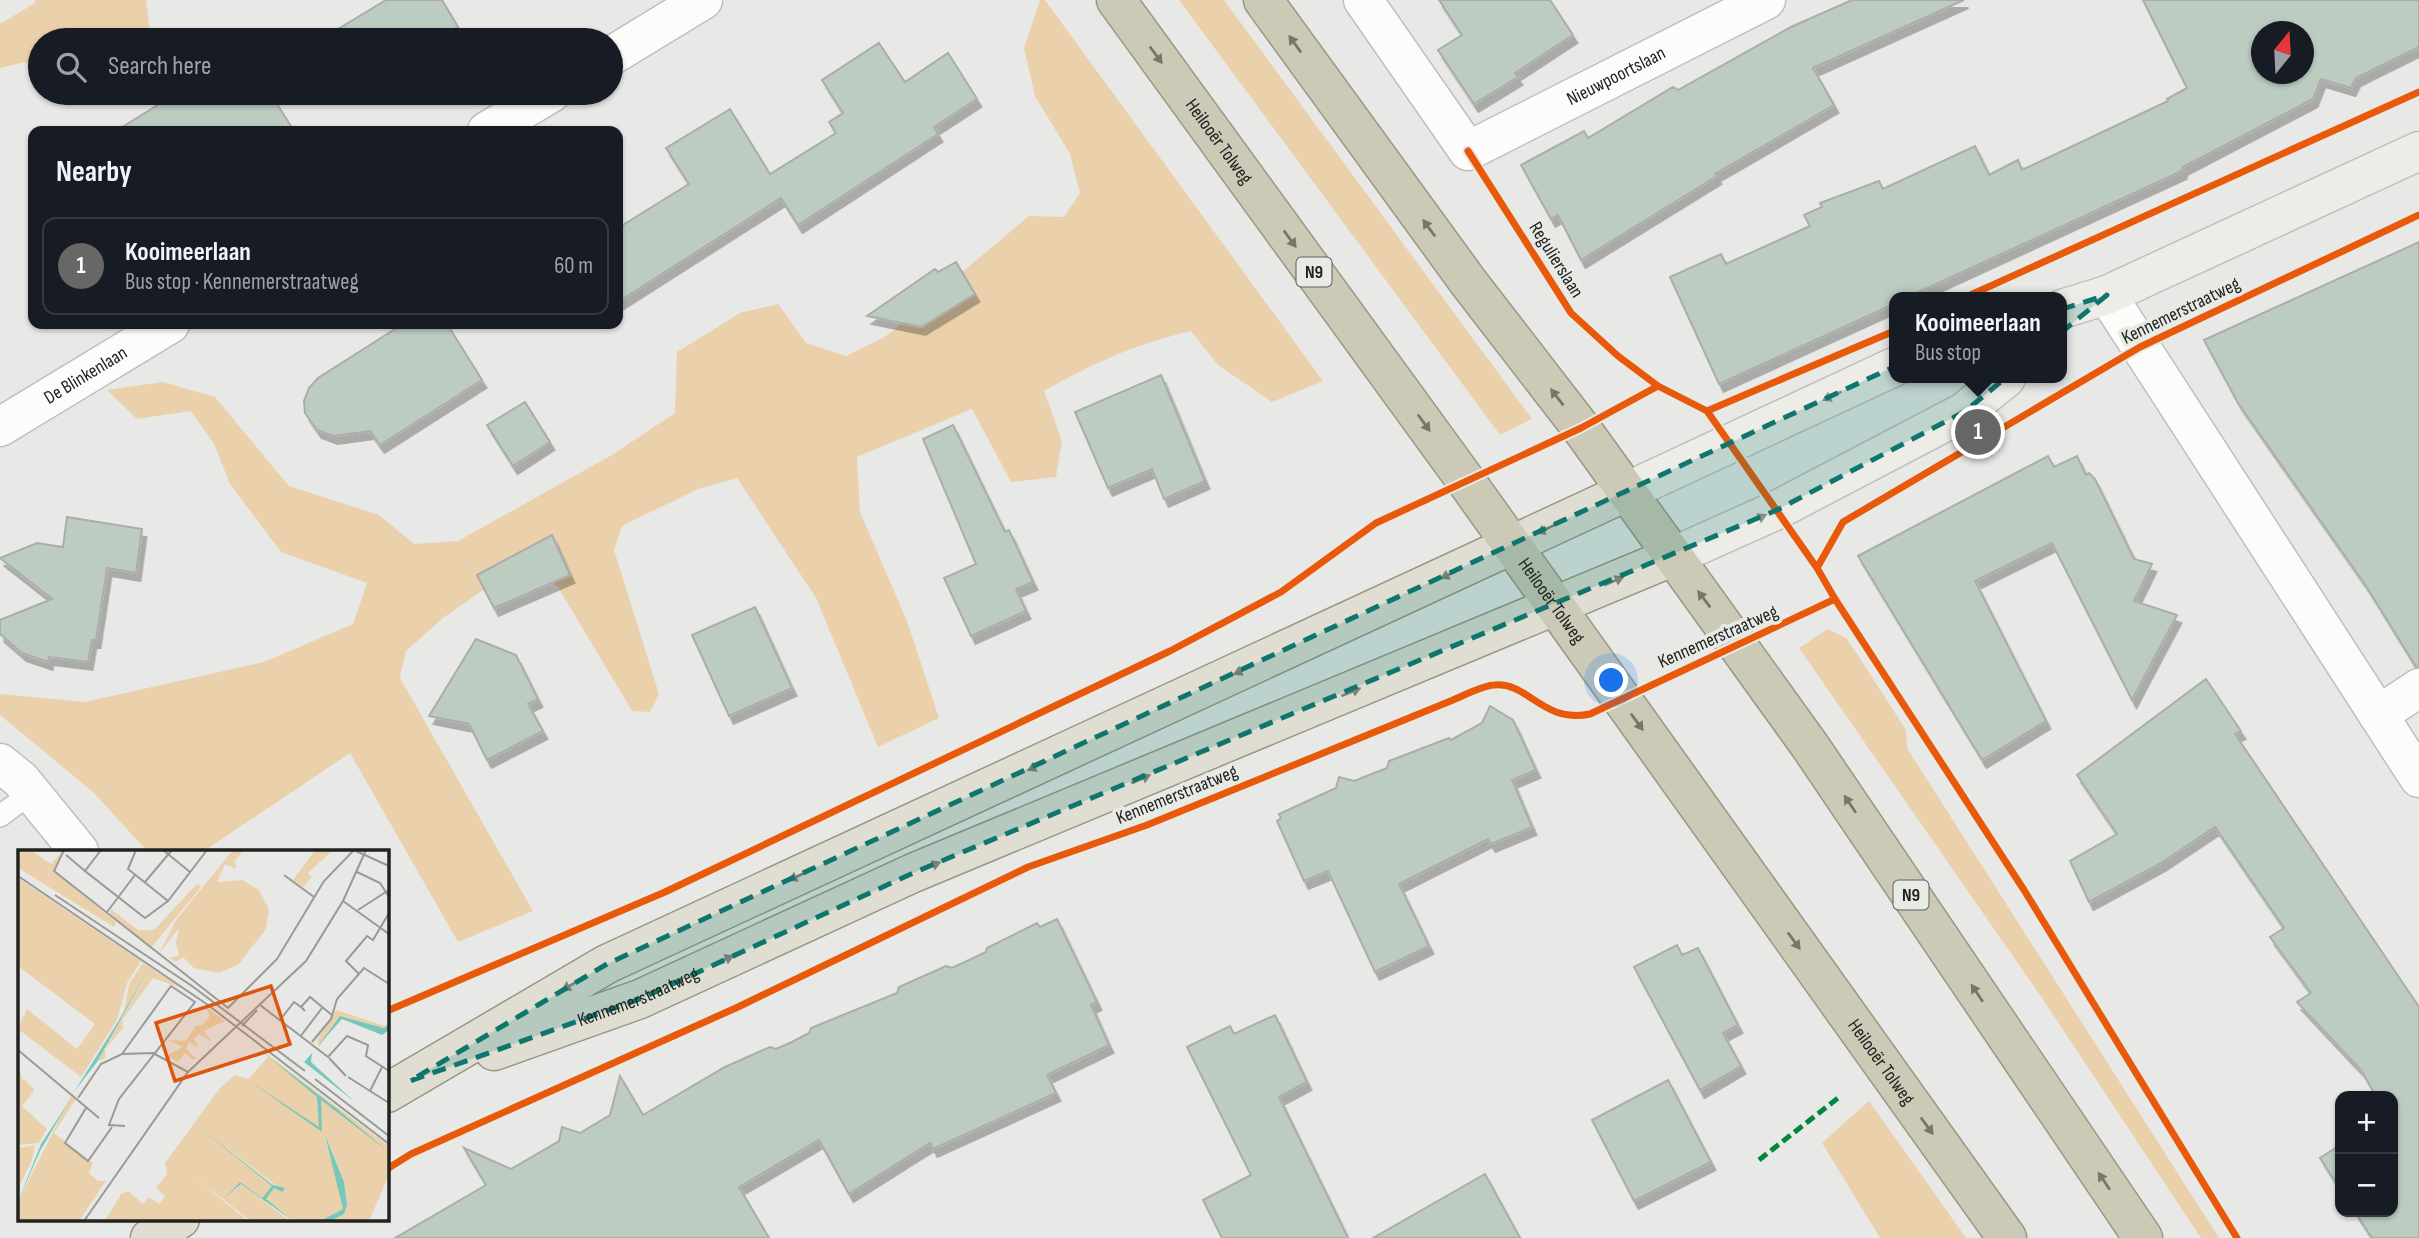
<!DOCTYPE html>
<html lang="en">
<head>
<meta charset="utf-8">
<style>
	body { margin:0; font-family:"Sofia Sans Condensed",sans-serif; background:#242831; color:#f1f3f6 }
	.controls { position:absolute; right:21px; bottom:21px; display:grid; overflow:hidden; border-radius:14px; box-shadow:0 2px 5px #0004 }
	.controls button { width:63px; height:63px; display:grid; place-items:center; padding:0; border:0; border-bottom:2px solid #363941; background:#171b24; color:#f1f3f6; font:35px sans-serif }
	.compass { position:absolute; left:2251px; top:21px; width:63px; height:63px; border-radius:50%; background:#171b24; box-shadow:0 2px 5px #0004; rotate:18deg }
	.you { position:absolute; left:1612px; top:681px; width:24px; height:24px; margin:-18px; border:5px solid #fff; border-radius:50%; background:#1a73e8; box-shadow:0 0 0 10px #1a73e833 }
	.badge { display:grid; place-items:center; width:46px; height:46px; border-radius:50%; background:#676866; color:#fff; font-size:23px; font-weight:700 }
	.pin { position:absolute; translate:-50% -50%; border:4px solid #fff; box-shadow:0 2px 7px #0006 }
	.popup { position:absolute; left:1889px; top:292px; width:178px; height:91px; box-sizing:border-box; display:grid; place-content:center; border-radius:14px; background:#171b24; filter:drop-shadow(0 2px 5px #0005); font-size:23px; white-space:nowrap; color:#9ea1a6 }
	.popup b { font-size:26px; color:#f1f3f6 }
	.popup::after { content:''; position:absolute; left:50%; top:100%; margin-left:-14px; border:14px solid transparent; border-top-color:#171b24 }
	.list { margin:0; padding:0; list-style:none }
	h2 { display:flex; justify-content:space-between; align-items:center; height:91px; margin:0; padding:0 28px; font-size:30px }
	h2 small { font-size:23px; font-weight:400; color:#9ea1a6 }
	.list li { display:grid; grid-template-columns:46px 1fr auto; gap:21px; align-items:center; box-sizing:border-box; height:98px; margin:0 14px 14px; padding:0 14px; border:2px solid #363941; border-radius:14px }
	.list b { display:block; font-size:26px; white-space:nowrap }
	.list p { margin:0; font-size:23px; white-space:nowrap; color:#9ea1a6 }
	.list em { font-size:23px; font-style:normal; color:#9ea1a6 }
	.icon { flex:none; width:38px; height:38px; fill:none; stroke:currentColor; stroke-width:2; stroke-linecap:round; stroke-linejoin:round }
	.map { position:relative; flex:none; width:2419px; height:1238px; overflow:hidden }
	.search { position:absolute; background:#171b24; box-shadow:0 2px 5px #0004; left:28px; top:28px; width:595px; height:77px; display:flex; align-items:center; gap:18px; box-sizing:border-box; padding:0 24px; border-radius:38px; color:#9ea1a6; font-size:26px }
	.panel { position:absolute; background:#171b24; box-shadow:0 2px 5px #0004; left:28px; top:126px; width:595px; height:203px; border-radius:14px }
	.map>svg:first-child { display:block }
	.green { fill:#ead1ab }
	.building { fill:#bcccc1; stroke:#acadab; stroke-width:2; fill-rule:evenodd; filter:url(#shadow) }
	.lines { fill:none; stroke-linecap:round; stroke-linejoin:round }
	.lane-casing { stroke:#bfc0bd; stroke-width:24 }
	.street-casing { stroke:#bfc0bd; stroke-width:41 }
	.secondary-casing { stroke:#bfc0bd; stroke-width:41 }
	.primary-casing { stroke:#989782; stroke-width:41 }
	.highway-casing { stroke:#989782; stroke-width:41 }
	.lane { stroke:#fcfcfb; stroke-width:21 }
	.street { stroke:#fcfcfb; stroke-width:38 }
	.secondary { stroke:#edece7; stroke-width:38 }
	.primary { stroke:#e0ded2; stroke-width:38 }
	.highway { stroke:#cccab7; stroke-width:38 }
	.quiet { stroke:#00873e; stroke-width:5; stroke-dasharray:10 5; stroke-linecap:butt }
	.cycleway-casing { stroke:#e8eae5; stroke-width:11 }
	.cycleway { stroke:#e8590c; stroke-width:7 }
	.oneway { fill:#77766c }
	.oneway2 { fill:#92928e }
	.oneway3 { fill:#81807a }
	.marked { fill:#0f766e; fill-opacity:0.2; stroke:#0f766e; stroke-width:5; stroke-dasharray:14 9; stroke-linejoin:round }
	.labels { text-anchor:middle; dominant-baseline:central; stroke-width:7; stroke-linejoin:round; paint-order:stroke }
	.shield { fill:#e8eae5; stroke:#5d5f5c; stroke-width:2 }
	.shield-label { font-size:18px; font-weight:bold; fill:#222321 }
	.street-label { font-size:19px; fill:#222321; stroke:#e8eae5 }
	.inset-road { fill:none; stroke:#999a97; stroke-width:2 }
	.view { fill:#de560d; fill-opacity:0.15; stroke:#de560d; stroke-width:3.5 }
	.inset-edge { fill:none; stroke:#222321; stroke-width:3.5 }
</style>
</head>
<body>
<div class="map">
<svg width="2419" height="1238" viewBox="0 0 2419 1238">
	<defs>
		<filter id="shadow"><feDropShadow dx="4.5" dy="8" stdDeviation="0" flood-color="#0004"/></filter>
	</defs>
	<rect width="100%" height="100%" fill="#e8e9e6"/>
	<path class="green" d="M35,0h111l5,40h-111v35l-15,-13 -25,6v-44l35,-21z
		M1040,0h5l278,381 -51,21 -54,-37 -27,-34c-55,13 -98,32 -147,60l18,50 -6,36 -45,5 -39,-73 -115,48 3,55 47,109 32,97 -61,29 -62,-149 -79,-120 -39,11 -76,37 -8,24 45,144 -9,18 -18,-1 -74,-124 -23,-18 -29,5 -63,44 -37,33 -6,27 133,233 -75,31 -108,-189 -146,98h-57l-53,-58 -94,-78v-21l85,8 179,-40 89,-38 14,-41 -86,-31 -51,-68 -16,-40 -23,-33 -54,8 -30,-29 56,-8 52,15 74,89 90,29 35,29 44,-3 154,-86 63,-42 2,-61 63,-39 38,-9 28,39 40,13 39,-19 144,-121 35,1 16,-24 -10,-39 -35,-58 -11,-48z
		M1179,0h45l308,419 -32,16z
		M1828,629l18,9 17,25 43,67 1,18 312,490h-18l-159,-240 -243,-350z
		M1869,1101l97,137h-86l-58,-95z"/>
	<path class="building" d="M386,0h56l16,27 -21,13h-117z
		M1439,0h111l23,35 -58,38 3,4 -44,27 -36,-54 24,-15z
		M1852,0h112l-151,68 21,37 -119,69 2,2 -136,84 -23,-45 -7,4 -30,-54 63,-34 4,7 85,-51 5,3 113,-63z
		M2143,0h276v47l-63,31 -5,10 -30,-9 -8,20 -130,68 -1,4 -274,126h-14v7l-175,80 -49,-107 51,-23 5,10 84,-38 -6,-11 18,-8 -2,-4 59,-22 4,8 92,-43 14,29 29,-15 4,10 146,-69 -1,-2 20,-11zM2262,32h42v42h-42z
		M879,43l26,39 43,-29 29,46 -43,28 4,7 -140,91 -17,-27 -163,104v-74l71,-44 -23,-36 64,-39 40,65 66,-41 -7,-11 14,-9 -21,-33z
		M177,93h93l24,38h-178z
		M2419,242v424l-3,1 -50,-81 -128,-183 -34,-63z
		M956,262l19,32 -54,33 -54,-11 68,-47 3,3z
		M403,324h44l35,56 -102,65 -10,-14 -37,5 -16,-6 -12,-17 -1,-12 5,-13 9,-10z
		M1161,375l44,106 -41,18 -12,-30 -44,19 -33,-76z
		M525,402l25,40 -37,24 -26,-41z
		M953,425l52,107 4,-2 24,52 -17,7 10,22 -55,25 -27,-58 32,-14 -53,-125z
		M2048,456l6,11 23,-11 9,19 3,-2 6,6 39,80 18,5 -18,37 43,14 -45,85 -80,-157 -77,38 71,140 -64,39 -124,-204z
		M67,517l75,12 -6,44 -29,-5 -11,72h-4l-4,22 -39,-5 -1,5 -26,-9 -22,-19v-14l52,-21 -52,-41 37,-15 26,4z
		M552,535l18,40 -76,33 -17,-33z
		M755,607l37,81 -63,28 -37,-81z
		M476,639l40,16 22,44 -10,5 15,27 -56,29 -18,-36 -40,-8z
		M2206,679l35,52 -6,3 184,273v231h-47l-17,-26h38v-116h-17l-15,-26 -64,-68 14,-9 -41,-56 14,-9 -69,-101 -54,36 -72,39 -19,-41 47,-27 -40,-59z
		M1490,706l23,14 23,50 -24,10 20,47 -41,17 -3,-5 -89,45 30,62 -54,26 -47,-101 -24,10 -27,-60 4,-3 -2,-4 57,-26 3,-11 15,4 33,-13 2,-7 60,-23 2,2 31,-17z
		M1057,919l40,83 -6,3 18,40 -62,30 9,18 -123,56 -3,-6 -81,51 -30,-54 -80,47 30,51h-374l91,-53 -22,-37 47,21 48,-28 3,-14 18,6 30,-18 10,-39 23,39 82,-48 45,-20 6,2 16,-7 17,-9 2,-5 86,-35 2,-6 47,-21 6,2 34,-16 1,-4 50,-25 3,4z
		M1677,945l5,10 16,-7 40,77 -15,8 18,33 -41,24 -66,-123z
		M1275,1015l32,67 -28,15 69,141h-126l-19,-38 48,-25 -64,-128 43,-21 4,8z
		M1668,1080l43,82 -77,39 -42,-81z
		M2340,1145v44l-20,-31z
		M1485,1174l35,64h-147z"/>
	<g class="lines">
		<defs>
			<path id="lane" d="M0,816l31,-23"/>
			<g id="street">
				<path id="s1" d="M1363,0l105,151 298,-151"/>
				<path d="M611,56l92,-56"/>
				<path d="M487,131l64,-38"/>
				<path d="M2107,295l312,483"/>
				<path id="s2" d="M0,427l170,-103"/>
				<path d="M2378,715l41,-27"/>
				<path d="M0,763l21,17 58,71"/>
			</g>
			<path id="secondary" d="M2062,309l45,-14 312,-144
				M1626,492l268,-125
				M1672,557l105,-47 187,-98 42,-34"/>
			<g id="primary">
				<path id="s3" d="M494,1051l146,-52 273,-126 759,-316"/>
				<path d="M387,1093l220,-129 1019,-472"/>
				<path d="M150,1238l30,-19"/>
			</g>
			<g id="highway">
				<path id="s4" d="M1116,0l350,481 541,757"/>
				<path d="M1263,0l206,283 112,145 229,318 333,492"/>
			</g>
		</defs>
		<use href="#lane" class="lane-casing"/>
		<use href="#street" class="street-casing"/>
		<use href="#secondary" class="secondary-casing"/>
		<use href="#primary" class="primary-casing"/>
		<use href="#highway" class="highway-casing"/>
		<use href="#lane" class="lane"/>
		<use href="#street" class="street"/>
		<use href="#secondary" class="secondary"/>
		<use href="#primary" class="primary"/>
		<use href="#highway" class="highway"/>
		<path class="quiet" d="M1759,1160l79,-62"/>
		<defs>
			<path id="cycleway" d="M1468,151l103,162 47,43 40,30 49,25
				M1966,297l453,-205
				M1707,411l187,-80
				M1707,411l110,157
				M1835,599l189,291 213,348
				M387,1011l278,-119 505,-241 111,-59 95,-69 205,-95 77,-42
				M387,1169l24,-15 327,-147 290,-140 119,-42 306,-125c12,-5 28,-14 41,-15 34,-4 48,39 96,29l245,-115 -18,-31 26,-46 297,-175 279,-132"/>
		</defs>
		<use href="#cycleway" class="cycleway-casing"/>
		<use href="#cycleway" class="cycleway"/>
	</g>
	<defs><path id="oneway-solid" d="M-6-.8H1V-3.2L6.5 0L1 3.2V.8H-6Z" transform="scale(1.75)"/></defs>
	<g class="oneway">
		<use href="#oneway-solid" transform="translate(1295 44) rotate(-126)"/>
		<use href="#oneway-solid" transform="translate(1156 55) rotate(54)"/>
		<use href="#oneway-solid" transform="translate(1429 228) rotate(-126)"/>
		<use href="#oneway-solid" transform="translate(1290 239) rotate(54)"/>
		<use href="#oneway-solid" transform="translate(1557 397) rotate(-128)"/>
		<use href="#oneway-solid" transform="translate(1424 423) rotate(54)"/>
		<use href="#oneway-solid" transform="translate(1704 599) rotate(-127)"/>
		<use href="#oneway-solid" transform="translate(1637 722) rotate(54)"/>
		<use href="#oneway-solid" transform="translate(1850 804) rotate(-124)"/>
		<use href="#oneway-solid" transform="translate(1794 941) rotate(54)"/>
		<use href="#oneway-solid" transform="translate(1977 993) rotate(-124)"/>
		<use href="#oneway-solid" transform="translate(1927 1126) rotate(54)"/>
		<use href="#oneway-solid" transform="translate(2104 1181) rotate(-124)"/>
	</g>
	<g class="oneway2">
		<use href="#oneway-solid" transform="translate(1832 396) rotate(155)"/>
		<use href="#oneway-solid" transform="translate(1757 519) rotate(-24)"/>
	</g>
	<g class="oneway3">
		<use href="#oneway-solid" transform="translate(1546 529) rotate(155)"/>
		<use href="#oneway-solid" transform="translate(1450 574) rotate(155)"/>
		<use href="#oneway-solid" transform="translate(1614 581) rotate(-23)"/>
		<use href="#oneway-solid" transform="translate(1243 670) rotate(155)"/>
		<use href="#oneway-solid" transform="translate(1351 692) rotate(-22)"/>
		<use href="#oneway-solid" transform="translate(1037 766) rotate(155)"/>
		<use href="#oneway-solid" transform="translate(1141 779) rotate(-23)"/>
		<use href="#oneway-solid" transform="translate(931 866) rotate(-22)"/>
		<use href="#oneway-solid" transform="translate(798 876) rotate(155)"/>
		<use href="#oneway-solid" transform="translate(724 960) rotate(-24)"/>
		<use href="#oneway-solid" transform="translate(571 985) rotate(149)"/>
	</g>
	<path class="marked" d="M2107,295l-143,117 -187,98 -864,363 -273,126 -230,82 197,-117 1321,-613z"/>
	<g class="labels">
		<g class="shield">
			<rect x="1296.5" y="257.5" width="35" height="29" rx="5"/>
			<rect x="1893.5" y="880.5" width="35" height="29" rx="5"/>
		</g>
		<g class="shield-label">
			<text x="1314" y="272">N9</text>
			<text x="1911" y="895">N9</text>
		</g>
		<g class="street-label">
			<text stroke="none"><textPath href="#s1" startOffset="350">Nieuwpoortslaan</textPath></text>
			<text stroke="none"><textPath href="#s4" startOffset="175">Heilooër Tolweg</textPath></text>
			<text transform="translate(1556 260) rotate(58)">Regulierslaan</text>
			<text transform="translate(2181 311) rotate(-26)">Kennemerstraatweg</text>
			<text stroke="none"><textPath href="#s2" startOffset="100">De Blinkenlaan</textPath></text>
			<text stroke="none"><textPath href="#s4" startOffset="742">Heilooër Tolweg</textPath></text>
			<text transform="translate(1718 637) rotate(-24)">Kennemerstraatweg</text>
			<text transform="translate(1177 795) rotate(-22)">Kennemerstraatweg</text>
			<text stroke="none"><textPath href="#s3" startOffset="154">Kennemerstraatweg</textPath></text>
			<text stroke="none"><textPath href="#s4" startOffset="1309">Heilooër Tolweg</textPath></text>
		</g>
	</g>
	<g transform="translate(18 850)">
		<rect width="371" height="371" fill="#e8e9e6"/>
		<path d="M3,0h9l21,14 11,-12 -9,19 63,51 -2,5 -96,-59zM215,0h10l-8,11 1,8 -11,-5 -8,18 26,-2 16,10 10,20 -3,19 -28,36 -19,8 -25,-5 -11,-11 -7,5 -7,-4 10,-3 -3,-12 3,-15 -20,26 17,-34zM297,0h18l-25,23 4,4 -9,10 -10,-7zM0,28l123,83 -14,22 -10,37 -36,57 -63,-48 9,-20 50,40 18,-25 -77,-58zM179,34l4,3 -51,62 -40,-36 1,-4 27,21h16zM125,113l38,25 -28,-10 -30,41v9l-18,21 1,9 -9,3 53,-91 -26,42 5,-28zM188,157l19,14 -21,10 8,11 -13,-8 -5,4 4,9 -9,-5 -3,7 10,9 -3,2 -8,-7 -7,9 -12,-6 17,-9 -15,-7 18,1 10,-15 7,-1 7,-9zM318,160l49,16 4,-4v2l-5,4 -44,-12 -21,31 -2,-7zM242,199l129,97v29l-20,46h-38l9,-4 7,-12 -3,-23 -12,-31 -8,-15 16,46 3,27 -23,12h-27l-28,-22 9,-11 8,2 -59,-45 49,41 -10,12 -22,-16 -12,16 13,-14 49,37h-39l-58,-45 55,45h-143l16,-27 7,-3 15,13 6,-7 10,7 6,-8 -9,-8 11,-14 -2,-11 55,-75 15,-13 13,4 20,-22zM0,215l4,13 13,12 -13,16 25,23 -8,14 -21,2zM53,246l5,3 -22,34 39,30 -4,10 9,8h8l-27,40h-61v-19zM17,295l-3,15 -14,29v-41z" fill="#ead1ab"/>
		<path d="M131,119l-52,93 -23,30 42,-67zM322,166l44,12 5,-4v6l-7,5 -40,-16 -24,27zM294,203l-1,9 44,40 -51,-40zM251,207l68,52 52,43 -68,-52 1,32 -74,-52 71,47 -2,-30zM54,247l-32,54 -22,51 23,-58zM177,274l78,61 12,3 -3,4 -8,-4 -8,11 27,22 -52,-37 -15,13 14,-15 22,16 10,-12zM307,285l19,47 3,23 -3,9 -13,7h-11l23,-12z" fill="#77c8ba"/>
		<path class="inset-road" d="M46,0l-10,21 174,137 49,-49 47,-78 30,-31M83,0l-16,21 60,47 23,-17 39,-51M118,0l-8,19 40,32M145,0l27,22M338,1l33,15M48,5l19,16M339,22l23,11 9,14M266,25l30,22M0,26l190,129 181,139M127,32l27,-32M37,45l137,91 113,85M325,51l46,33M340,60l31,-20M89,62l28,-37M341,124l-13,-13 21,-25 6,4 16,-27M242,155l68,52 19,-21 21,9 -2,11 23,15M287,161l-4,-4 9,-10 23,19M262,170l14,-18 7,5M224,176l15,-16M282,187l22,-29M294,192l19,-23 6,-20 27,-31 25,16M0,200l81,68M104,204l49,-68 24,16 -76,97 -10,26 16,1M311,208l17,18M330,227l41,26M297,229l74,57M352,241l12,-24M60,248l23,-34 21,-10 31,-1 35,19M68,258l-21,35 23,18 24,-34M66,371l104,-149 118,-111 37,-60 23,-51"/>
		<path class="view" d="M253,136l19,58 -115,37 -19,-58z"/>
		<rect width="371" height="371" class="inset-edge"/>
	</g>
</svg>
<div class="controls">
<button>+</button>
<button>−</button>
</div>
<svg class="compass" viewBox="-18 -18 36 36"><path d="M0-13l5 13h-10z" fill="#e53935"/><path d="M0 13l5-13h-10z" fill="#9ea1a6"/></svg>
<div class="you"></div>
<div class="pin badge" style="left:1978px;top:432px">1</div>
<div class="popup"><b>Kooimeerlaan</b>Bus stop</div>
<div class="search"><svg class="icon" aria-label="search" viewBox="0 0 24 24"><circle cx="10" cy="10" r="6"/><path d="M15 15l6 6"/></svg>Search here</div>
<section class="panel">
<h2>Nearby<small></small></h2>
<ul class="list">
<li><span class="badge">1</span><div><b>Kooimeerlaan</b><p>Bus stop · Kennemerstraatweg</p></div><em>60 m</em></li>
</ul>
</section>
</div>
</body>
</html>
